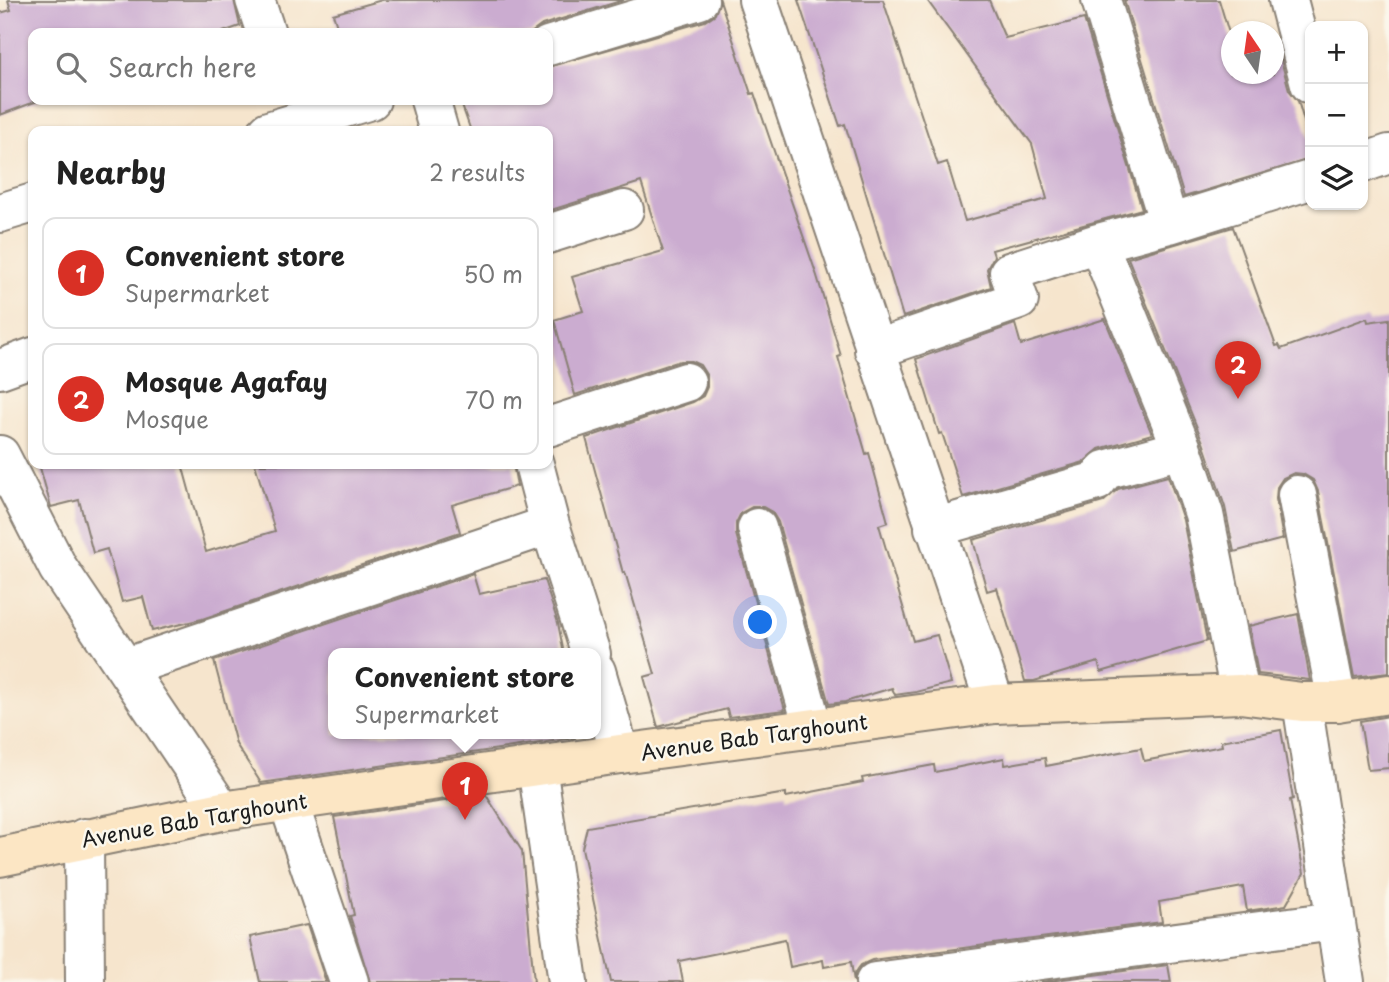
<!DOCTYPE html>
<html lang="en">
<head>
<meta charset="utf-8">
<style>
	body { margin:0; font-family:"Playpen Sans",sans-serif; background:#f6f6f6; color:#222 }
	.controls { position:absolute; right:21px; top:21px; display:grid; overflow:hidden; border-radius:14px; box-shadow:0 2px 5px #0004 }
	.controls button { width:63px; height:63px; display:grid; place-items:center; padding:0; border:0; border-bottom:2px solid #e0e0e0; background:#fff; color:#222; font:35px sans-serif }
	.compass { position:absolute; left:1221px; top:21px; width:63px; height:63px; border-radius:50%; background:#fff; box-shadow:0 2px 5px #0004; rotate:347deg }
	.you { position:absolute; left:761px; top:623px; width:24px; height:24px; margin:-18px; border:5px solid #fff; border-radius:50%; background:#1a73e8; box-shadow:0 0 0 10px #1a73e833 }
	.badge { display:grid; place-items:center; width:46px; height:46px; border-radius:50%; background:#d93025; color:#fff; font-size:23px; font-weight:700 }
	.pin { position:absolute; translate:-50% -58px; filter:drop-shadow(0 2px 4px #0008) }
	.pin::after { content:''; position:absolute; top:37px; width:24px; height:21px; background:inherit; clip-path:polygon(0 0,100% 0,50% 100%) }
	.popup { position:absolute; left:328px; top:648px; width:273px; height:91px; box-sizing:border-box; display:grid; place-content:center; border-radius:14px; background:#fff; filter:drop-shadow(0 2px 5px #0005); font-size:23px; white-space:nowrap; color:#767676 }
	.popup b { font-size:26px; color:#222 }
	.popup::after { content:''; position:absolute; left:50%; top:100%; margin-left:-14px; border:14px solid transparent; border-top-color:#fff }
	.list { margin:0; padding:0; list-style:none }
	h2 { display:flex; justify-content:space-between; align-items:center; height:91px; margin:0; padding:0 28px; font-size:30px }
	h2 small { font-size:23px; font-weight:400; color:#767676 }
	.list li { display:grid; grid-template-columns:46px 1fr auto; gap:21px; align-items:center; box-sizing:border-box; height:112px; margin:0 14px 14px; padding:0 14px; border:2px solid #e0e0e0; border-radius:14px }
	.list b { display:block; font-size:26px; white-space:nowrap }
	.list p { margin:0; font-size:23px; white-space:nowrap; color:#767676 }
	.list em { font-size:23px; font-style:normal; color:#767676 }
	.icon { flex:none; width:38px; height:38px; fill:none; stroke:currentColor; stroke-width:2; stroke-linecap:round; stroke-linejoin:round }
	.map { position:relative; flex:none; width:1389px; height:982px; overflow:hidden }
	.search { position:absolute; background:#fff; box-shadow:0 2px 5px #0004; left:28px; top:28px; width:525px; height:77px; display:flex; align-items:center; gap:18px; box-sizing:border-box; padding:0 24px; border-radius:14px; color:#767676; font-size:26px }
	.panel { position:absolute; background:#fff; box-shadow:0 2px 5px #0004; left:28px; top:126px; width:525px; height:343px; border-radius:14px }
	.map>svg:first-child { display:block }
	.building { fill:#cbacd0 }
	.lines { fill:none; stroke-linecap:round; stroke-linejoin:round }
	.street-casing { stroke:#898074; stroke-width:42 }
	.secondary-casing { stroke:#898074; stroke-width:42 }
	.street { stroke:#fff; stroke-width:38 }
	.secondary { stroke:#fce6c4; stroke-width:38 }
	.labels { text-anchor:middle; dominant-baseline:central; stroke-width:5; stroke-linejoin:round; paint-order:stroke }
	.street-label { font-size:21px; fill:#1c1c1c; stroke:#fbf7ec }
</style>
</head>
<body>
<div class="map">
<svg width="1389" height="982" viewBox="0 0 1389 982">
	<rect width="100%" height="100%" fill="#fbf7ec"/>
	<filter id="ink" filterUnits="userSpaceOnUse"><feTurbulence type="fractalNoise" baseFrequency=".0143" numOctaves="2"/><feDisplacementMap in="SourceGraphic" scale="14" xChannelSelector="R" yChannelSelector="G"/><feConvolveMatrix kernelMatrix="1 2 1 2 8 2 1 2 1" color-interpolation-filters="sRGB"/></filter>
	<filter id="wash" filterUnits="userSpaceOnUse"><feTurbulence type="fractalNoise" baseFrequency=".00686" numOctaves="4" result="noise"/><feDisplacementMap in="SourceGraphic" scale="28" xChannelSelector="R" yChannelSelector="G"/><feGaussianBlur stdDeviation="1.57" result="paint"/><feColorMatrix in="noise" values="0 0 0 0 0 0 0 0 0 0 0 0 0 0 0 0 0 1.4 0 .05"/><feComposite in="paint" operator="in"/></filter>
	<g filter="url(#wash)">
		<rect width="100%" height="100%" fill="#f6e5cd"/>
		<g id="blocks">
			<path class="building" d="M8,0h226l6,26 -20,7h-187v67h7l-40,15v-102l11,-3z
				M382,0h242l-82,25 -11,8h-192l-6,-19z
				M720,0l31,94 3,-1 63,183 24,80 -3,1 28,97 3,-1 19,69 -9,3 34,116 24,-6 14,48 -35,9 -21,3 -3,-7 -47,14 -16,2 -51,-182 -6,-10 -9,-5h-11l-11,6 -5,10v11l49,176 -56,7 -2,-8 -69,18 -14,-50 11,-3 -30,-102 -2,1 -37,-135 107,-36 10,-6 4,-9v-11l-7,-11 -9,-4h-11l-105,34 -21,-75 29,-9 -11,-34 91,-26 -22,-69 -93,29v-80h-77l-11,-31h88v-33l157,-46 10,-7z
				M798,0h85l55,165 9,-3 18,59 82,-22 -15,-55 -105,-144h62l16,38 79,-19 58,190 -150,41 2,6 -7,13 4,18 -88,30 -58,-193 -5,2z
				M1124,0h95l12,40v34h42v-28l4,-1 12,45 9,11 12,40v18l-126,38z
				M1233,227l43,119 3,-1 2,4 86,-31 1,4 21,-3v354l-35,4 -36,-186 -5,-11 -10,-6 -9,-1 -11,5 -6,9 -1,12 7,40 -49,13 -9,-45 -22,-65 -75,-184z
				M1105,319l47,115 -53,15 -15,13 -121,35 -21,-64 -3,1 -23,-75 99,-35 6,21z
				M39,464h143l24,88 69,-21 -20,-67h258l4,22 -65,19 8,27 -258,87 -50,12 -9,-34 -21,5 -15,-53 -14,4 -14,-53 -28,7z
				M1168,476l15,44 24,121 -106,31 -3,-10 -64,19h-9l-28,-93 -10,3 -14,-51 130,-38 15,-13z
				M473,574l6,20 65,-14 14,43 6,31h-230v80h240l1,4 -314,45 -25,-39 -22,-83z
				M1298,614l12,66 -52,-6 -9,-48z
				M1389,716v52l-21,2 -8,-49z
				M1281,730l12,69 -3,1 14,73 -18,32 -39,6 -4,-24 -84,15 3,20 -290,38 -11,5 -6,8 -1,9 -3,-20 -27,5 -1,-7 -33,7 -5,-28 -106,22 4,21h-72l-29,-134 5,-21 199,-34v4l77,-15 -1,-4 72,-13 1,7 69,-14 1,7 40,-7 1,8 95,-18 3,13 78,-15 -1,-5z
				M486,795l36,56 12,131h-164l-20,-66 4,-1 -20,-98z
				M307,925l19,57h-66l-10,-45z
				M1168,965l3,17h-130z"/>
		</g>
	</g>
	<g filter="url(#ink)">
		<use href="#blocks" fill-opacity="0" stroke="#898074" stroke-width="2"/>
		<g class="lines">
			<defs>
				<path id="street" d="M255,0l11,33
					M758,0l237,704
					M1101,0l68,224
					M1288,0l22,84
					M548,46l151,-46
					M430,100l9,31
					M268,131l103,-31
					M1363,163l26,-9
					M0,213l33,-10
					M548,234l76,-24
					M874,350l145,-50 -10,-28 89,-29
					M0,369l33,-12
					M548,427l138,-45
					M0,455l58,113 164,243
					M534,464l16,61 41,129
					M1297,495l40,207
					M757,528l56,200
					M934,528l163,-47 8,-11 77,-21
					M127,667l423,-142
					M596,671l24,83
					M1240,694l-36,-180 -22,-65 -84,-206 71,-19 141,-44
					M1302,702l43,280
					M537,766l31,216
					M288,801l61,181
					M84,838l1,144
					M875,982l460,-61"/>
				<path id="secondary" d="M0,857l222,-46 398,-57 375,-50 245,-10 62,8h35l52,-8"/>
			</defs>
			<use href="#street" class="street-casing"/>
			<use href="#secondary" class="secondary-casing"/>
			<use href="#street" class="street"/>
			<use href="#secondary" class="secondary"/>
		</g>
	</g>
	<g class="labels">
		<g class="street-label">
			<text transform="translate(754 736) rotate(-8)">Avenue Bab Targhount</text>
			<text transform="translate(194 819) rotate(-10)">Avenue Bab Targhount</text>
		</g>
	</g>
</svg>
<div class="controls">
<button>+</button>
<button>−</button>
<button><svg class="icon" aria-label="layers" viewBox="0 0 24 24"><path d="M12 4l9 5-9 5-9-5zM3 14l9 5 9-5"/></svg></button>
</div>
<svg class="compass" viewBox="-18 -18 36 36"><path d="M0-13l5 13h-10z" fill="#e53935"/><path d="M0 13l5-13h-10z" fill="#767676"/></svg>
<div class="you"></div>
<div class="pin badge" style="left:465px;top:820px">1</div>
<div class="popup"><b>Convenient store</b>Supermarket</div>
<div class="pin badge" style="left:1238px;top:399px">2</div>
<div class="search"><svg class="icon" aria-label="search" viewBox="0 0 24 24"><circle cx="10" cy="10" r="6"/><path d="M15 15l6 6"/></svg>Search here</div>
<section class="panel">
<h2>Nearby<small>2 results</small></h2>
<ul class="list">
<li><span class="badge">1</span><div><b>Convenient store</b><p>Supermarket</p></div><em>50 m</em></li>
<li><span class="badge">2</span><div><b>Mosque Agafay</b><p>Mosque</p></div><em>70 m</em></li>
</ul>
</section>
</div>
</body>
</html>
